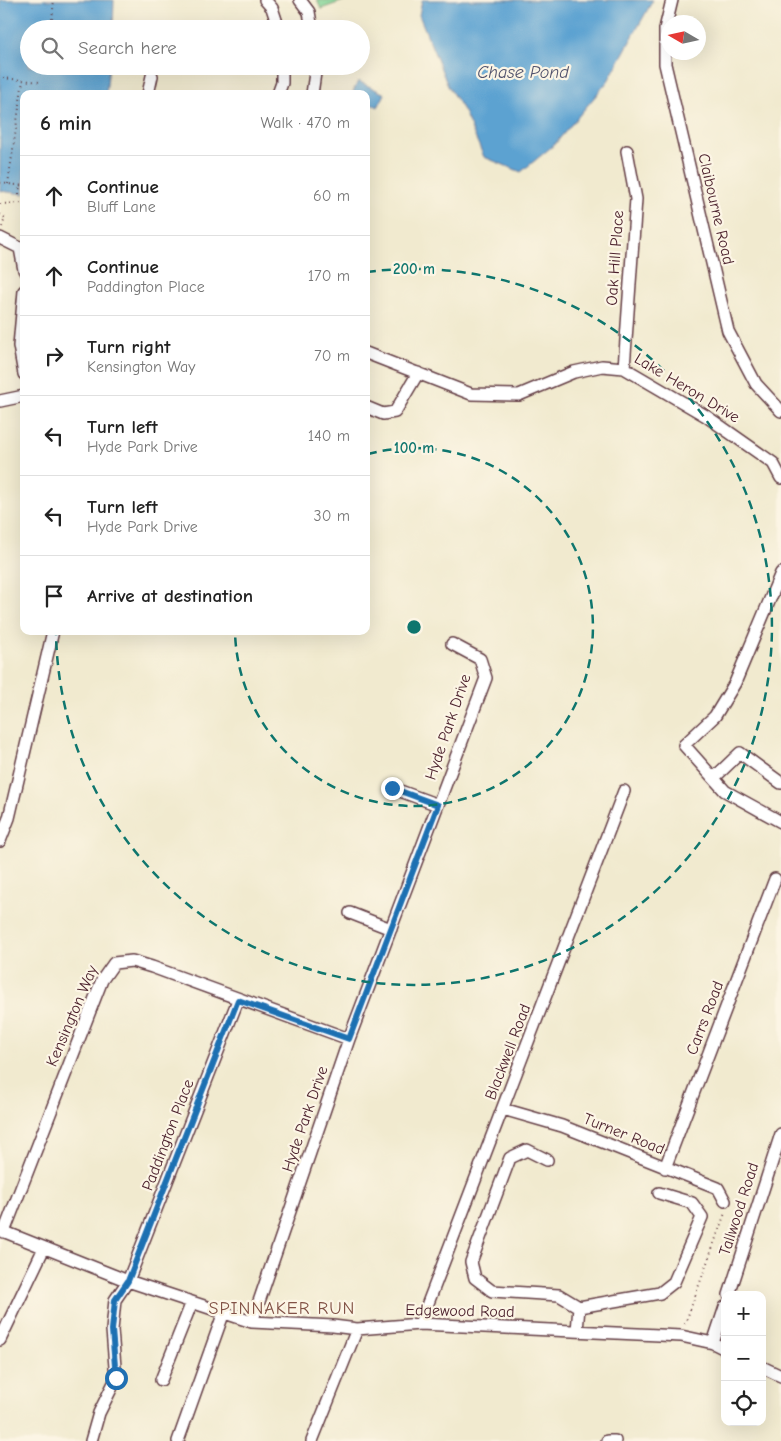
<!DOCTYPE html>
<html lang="en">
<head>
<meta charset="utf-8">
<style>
	body { margin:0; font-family:"Comic Neue",sans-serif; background:#f2f2f2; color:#222 }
	.controls { position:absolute; right:15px; bottom:15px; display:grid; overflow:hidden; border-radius:10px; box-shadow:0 5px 20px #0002 }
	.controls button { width:45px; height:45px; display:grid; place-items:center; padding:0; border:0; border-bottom:1px solid #e0e0e0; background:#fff; color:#222; font:25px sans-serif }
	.compass { position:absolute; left:661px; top:15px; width:45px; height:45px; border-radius:50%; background:#fff; box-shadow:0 5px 20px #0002; rotate:279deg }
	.stop { position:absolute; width:15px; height:15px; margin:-11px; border:4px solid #1f6fb2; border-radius:50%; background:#fff }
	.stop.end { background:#1f6fb2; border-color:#fff; box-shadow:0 1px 5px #0008 }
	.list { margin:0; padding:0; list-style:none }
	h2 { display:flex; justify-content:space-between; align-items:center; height:65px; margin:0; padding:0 20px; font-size:21px }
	h2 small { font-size:16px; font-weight:400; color:#767676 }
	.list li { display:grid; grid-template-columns:32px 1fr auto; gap:15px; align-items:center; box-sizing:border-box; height:80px; padding:0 20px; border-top:1px solid #e0e0e0 }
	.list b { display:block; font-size:19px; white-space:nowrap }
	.list p { margin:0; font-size:16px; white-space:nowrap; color:#767676 }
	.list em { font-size:16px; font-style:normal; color:#767676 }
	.icon { flex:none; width:28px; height:28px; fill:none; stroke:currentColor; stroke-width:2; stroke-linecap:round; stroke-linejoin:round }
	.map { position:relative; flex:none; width:781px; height:1441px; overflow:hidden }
	.search { position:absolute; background:#fff; box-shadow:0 5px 20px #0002; left:20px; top:20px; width:350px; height:55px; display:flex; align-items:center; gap:12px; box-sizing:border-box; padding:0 18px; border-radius:28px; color:#767676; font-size:19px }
	.panel { position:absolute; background:#fff; box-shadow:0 5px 20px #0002; left:20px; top:90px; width:350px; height:545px; border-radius:10px }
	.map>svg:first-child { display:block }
	.green { fill:#81d395; stroke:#667960 }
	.water { fill:#5ba2d1; stroke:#52607e }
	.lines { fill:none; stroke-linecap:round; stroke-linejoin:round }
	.minor-casing { stroke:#633d44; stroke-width:14 }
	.path { stroke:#633d44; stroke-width:2; stroke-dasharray:1 4; stroke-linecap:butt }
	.minor { stroke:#fff; stroke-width:11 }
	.route { stroke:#1f6fb2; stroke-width:6 }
	.ring { fill:none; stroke:#0f766e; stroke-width:2.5; stroke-dasharray:9 6 }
	.labels { text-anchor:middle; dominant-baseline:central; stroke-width:4.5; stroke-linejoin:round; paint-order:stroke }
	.street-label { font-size:16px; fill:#4a1f2b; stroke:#fcf5e5 }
	.water-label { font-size:18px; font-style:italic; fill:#51536d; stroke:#fcf5e5 }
	.neighbourhood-label { font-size:18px; letter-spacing:1px; fill:#825246; stroke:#fcf5e5 }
	.centre { fill:#0f766e; stroke:#fcf5e5; stroke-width:2.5 }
	.ring-label { font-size:15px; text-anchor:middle; font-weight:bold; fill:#0f766e; stroke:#fcf5e5; stroke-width:4.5; stroke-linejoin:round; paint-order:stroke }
</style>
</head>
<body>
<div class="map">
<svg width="781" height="1441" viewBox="0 0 781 1441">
	<rect width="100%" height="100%" fill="#fcf5e5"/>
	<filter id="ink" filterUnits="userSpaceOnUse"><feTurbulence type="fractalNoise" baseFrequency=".02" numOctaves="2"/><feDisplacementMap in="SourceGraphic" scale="10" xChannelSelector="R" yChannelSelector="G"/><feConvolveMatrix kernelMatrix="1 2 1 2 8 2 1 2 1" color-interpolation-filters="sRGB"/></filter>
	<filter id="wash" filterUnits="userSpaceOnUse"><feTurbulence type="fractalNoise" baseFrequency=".0096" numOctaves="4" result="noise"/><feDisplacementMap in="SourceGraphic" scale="20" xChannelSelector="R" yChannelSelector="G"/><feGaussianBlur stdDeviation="1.12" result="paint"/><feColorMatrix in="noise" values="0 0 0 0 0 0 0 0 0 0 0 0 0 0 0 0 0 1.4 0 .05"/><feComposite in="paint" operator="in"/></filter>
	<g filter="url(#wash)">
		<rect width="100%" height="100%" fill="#f1eacf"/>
		<path class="green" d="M317,0h29l-25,9z"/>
		<path class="water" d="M0,0h114l-1,29h-84v37h80l-3,28h-82v100l-24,-3z
			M422,0h231l-45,81 -53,63 -34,28 -37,-15 -20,-45 -16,-26 -29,-71z
			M358,81l27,13 -7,13 -12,-6v-7h-14z"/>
	</g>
	<g filter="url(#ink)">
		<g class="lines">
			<defs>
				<path id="minor" d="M265,0l7,8 7,21
					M300,0l9,12 3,17
					M672,0l-7,29v35l63,267 28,53 25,27
					M148,94l4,-18
					M278,94l4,-11v-17
					M312,94l4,-28
					M0,238l20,10 4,22
					M24,291l-5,55 5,28
					M366,353l105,41 48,1 55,-23 28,-6 22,2 82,48 67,47 8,15
					M624,368l12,-169 -9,-48
					M0,401l24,-5
					M366,407l17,7 12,-2 23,-39
					M781,573l-46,110 -20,33 -31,29 41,46 56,31
					M714,778l26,-25 41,30
					M392,788l46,17
					M0,841l9,-23 44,-187
					M350,913l41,16
					M503,1109l59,17 156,62 7,13
					M547,1160l-20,-10 -17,8 -39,104 4,16 17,13 67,4 20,12 81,-14 14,-11 28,-65 -10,-14 -33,-10
					M665,1168l110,-289
					M0,1230l128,51 124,41 81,4 24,3 63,-5 261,12 32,7 12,6
					M4,1232l98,-252 12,-17 18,-2 20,6 197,72
					M729,1295l52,-161
					M252,1322l97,-283 137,-361 -6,-19 -28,-15
					M420,1324l204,-533
					M577,1331l2,-24
					M0,1340l44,-92
					M713,1343l12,-36
					M762,1367l19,9
					M161,1380l31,-78
					M91,1441l8,-28 17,-34 -4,-49 3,-30 13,-19 110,-281
					M178,1441l46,-129
					M312,1441l45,-112
					M607,1441h8"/>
			</defs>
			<use href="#minor" class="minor-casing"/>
			<path class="path" d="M51,29l3,-29
				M3,78l37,4
				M0,183l24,3
				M8,184l15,-104
				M19,194l1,-9
				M0,204l24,-1
				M0,214l5,4 -3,9
				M685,1324l40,-111"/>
			<use href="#minor" class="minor"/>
		</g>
	</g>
	<g class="lines" filter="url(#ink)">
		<path class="route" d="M116,1378l-4,-48 3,-30 13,-19 110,-281 111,39 89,-234 -46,-17"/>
	</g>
	<g class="ring">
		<path d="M368 454A179 179 0 1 1 235 632"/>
		<path d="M367 272A358 358 0 1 1 56 633"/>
	</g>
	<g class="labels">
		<g class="street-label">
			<text transform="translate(716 209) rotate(77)">Claibourne Road</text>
			<text transform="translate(615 258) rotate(-86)">Oak Hill Place</text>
			<text transform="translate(687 388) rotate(31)">Lake Heron Drive</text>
			<text transform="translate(448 727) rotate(-71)">Hyde Park Drive</text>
			<text transform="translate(72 1016) rotate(-67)">Kensington Way</text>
			<text transform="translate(705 1018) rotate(-69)">Carrs Road</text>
			<text transform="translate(508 1052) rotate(-69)">Blackwell Road</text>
			<text transform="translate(305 1119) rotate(-71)">Hyde Park Drive</text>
			<text transform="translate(624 1134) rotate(22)">Turner Road</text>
			<text transform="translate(168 1135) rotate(-69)">Paddington Place</text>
			<text transform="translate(739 1209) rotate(-72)">Tallwood Road</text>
			<text transform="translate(460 1311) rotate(1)">Edgewood Road</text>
		</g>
		<g class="water-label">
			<text x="523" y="72">Chase Pond</text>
		</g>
		<g class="neighbourhood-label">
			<text x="282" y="1308">SPINNAKER RUN</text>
		</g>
	</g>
	<circle cx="414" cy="627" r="8" class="centre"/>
	<g class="ring-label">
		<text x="414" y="274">200 m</text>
		<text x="414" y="453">100 m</text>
	</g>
</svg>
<div class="controls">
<button>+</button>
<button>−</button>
<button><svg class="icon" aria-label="locate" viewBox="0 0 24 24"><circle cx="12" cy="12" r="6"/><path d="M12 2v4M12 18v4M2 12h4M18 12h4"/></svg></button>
</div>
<svg class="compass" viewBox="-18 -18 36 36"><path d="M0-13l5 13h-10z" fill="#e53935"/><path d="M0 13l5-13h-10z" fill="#767676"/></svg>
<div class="stop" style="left:116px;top:1378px"></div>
<div class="stop end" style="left:392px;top:788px"></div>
<div class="search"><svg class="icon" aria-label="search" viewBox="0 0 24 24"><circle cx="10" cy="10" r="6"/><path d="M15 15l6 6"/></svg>Search here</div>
<section class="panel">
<h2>6 min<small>Walk · 470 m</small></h2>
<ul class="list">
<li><svg class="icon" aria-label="ahead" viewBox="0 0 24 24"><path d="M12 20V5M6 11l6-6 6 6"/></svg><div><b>Continue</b><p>Bluff Lane</p></div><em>60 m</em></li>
<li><svg class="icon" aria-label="ahead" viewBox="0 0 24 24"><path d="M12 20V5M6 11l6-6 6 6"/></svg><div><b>Continue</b><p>Paddington Place</p></div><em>170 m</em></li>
<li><svg class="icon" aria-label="right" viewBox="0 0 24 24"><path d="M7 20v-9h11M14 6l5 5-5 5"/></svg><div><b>Turn right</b><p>Kensington Way</p></div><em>70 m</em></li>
<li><svg class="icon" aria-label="left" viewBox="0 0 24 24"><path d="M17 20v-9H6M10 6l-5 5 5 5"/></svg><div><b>Turn left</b><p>Hyde Park Drive</p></div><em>140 m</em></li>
<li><svg class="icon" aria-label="left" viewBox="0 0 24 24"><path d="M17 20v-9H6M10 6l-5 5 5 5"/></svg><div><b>Turn left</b><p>Hyde Park Drive</p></div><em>30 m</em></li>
<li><svg class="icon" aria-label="arrive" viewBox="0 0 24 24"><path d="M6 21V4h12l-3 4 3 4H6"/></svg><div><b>Arrive at destination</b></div></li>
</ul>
</section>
</div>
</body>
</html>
